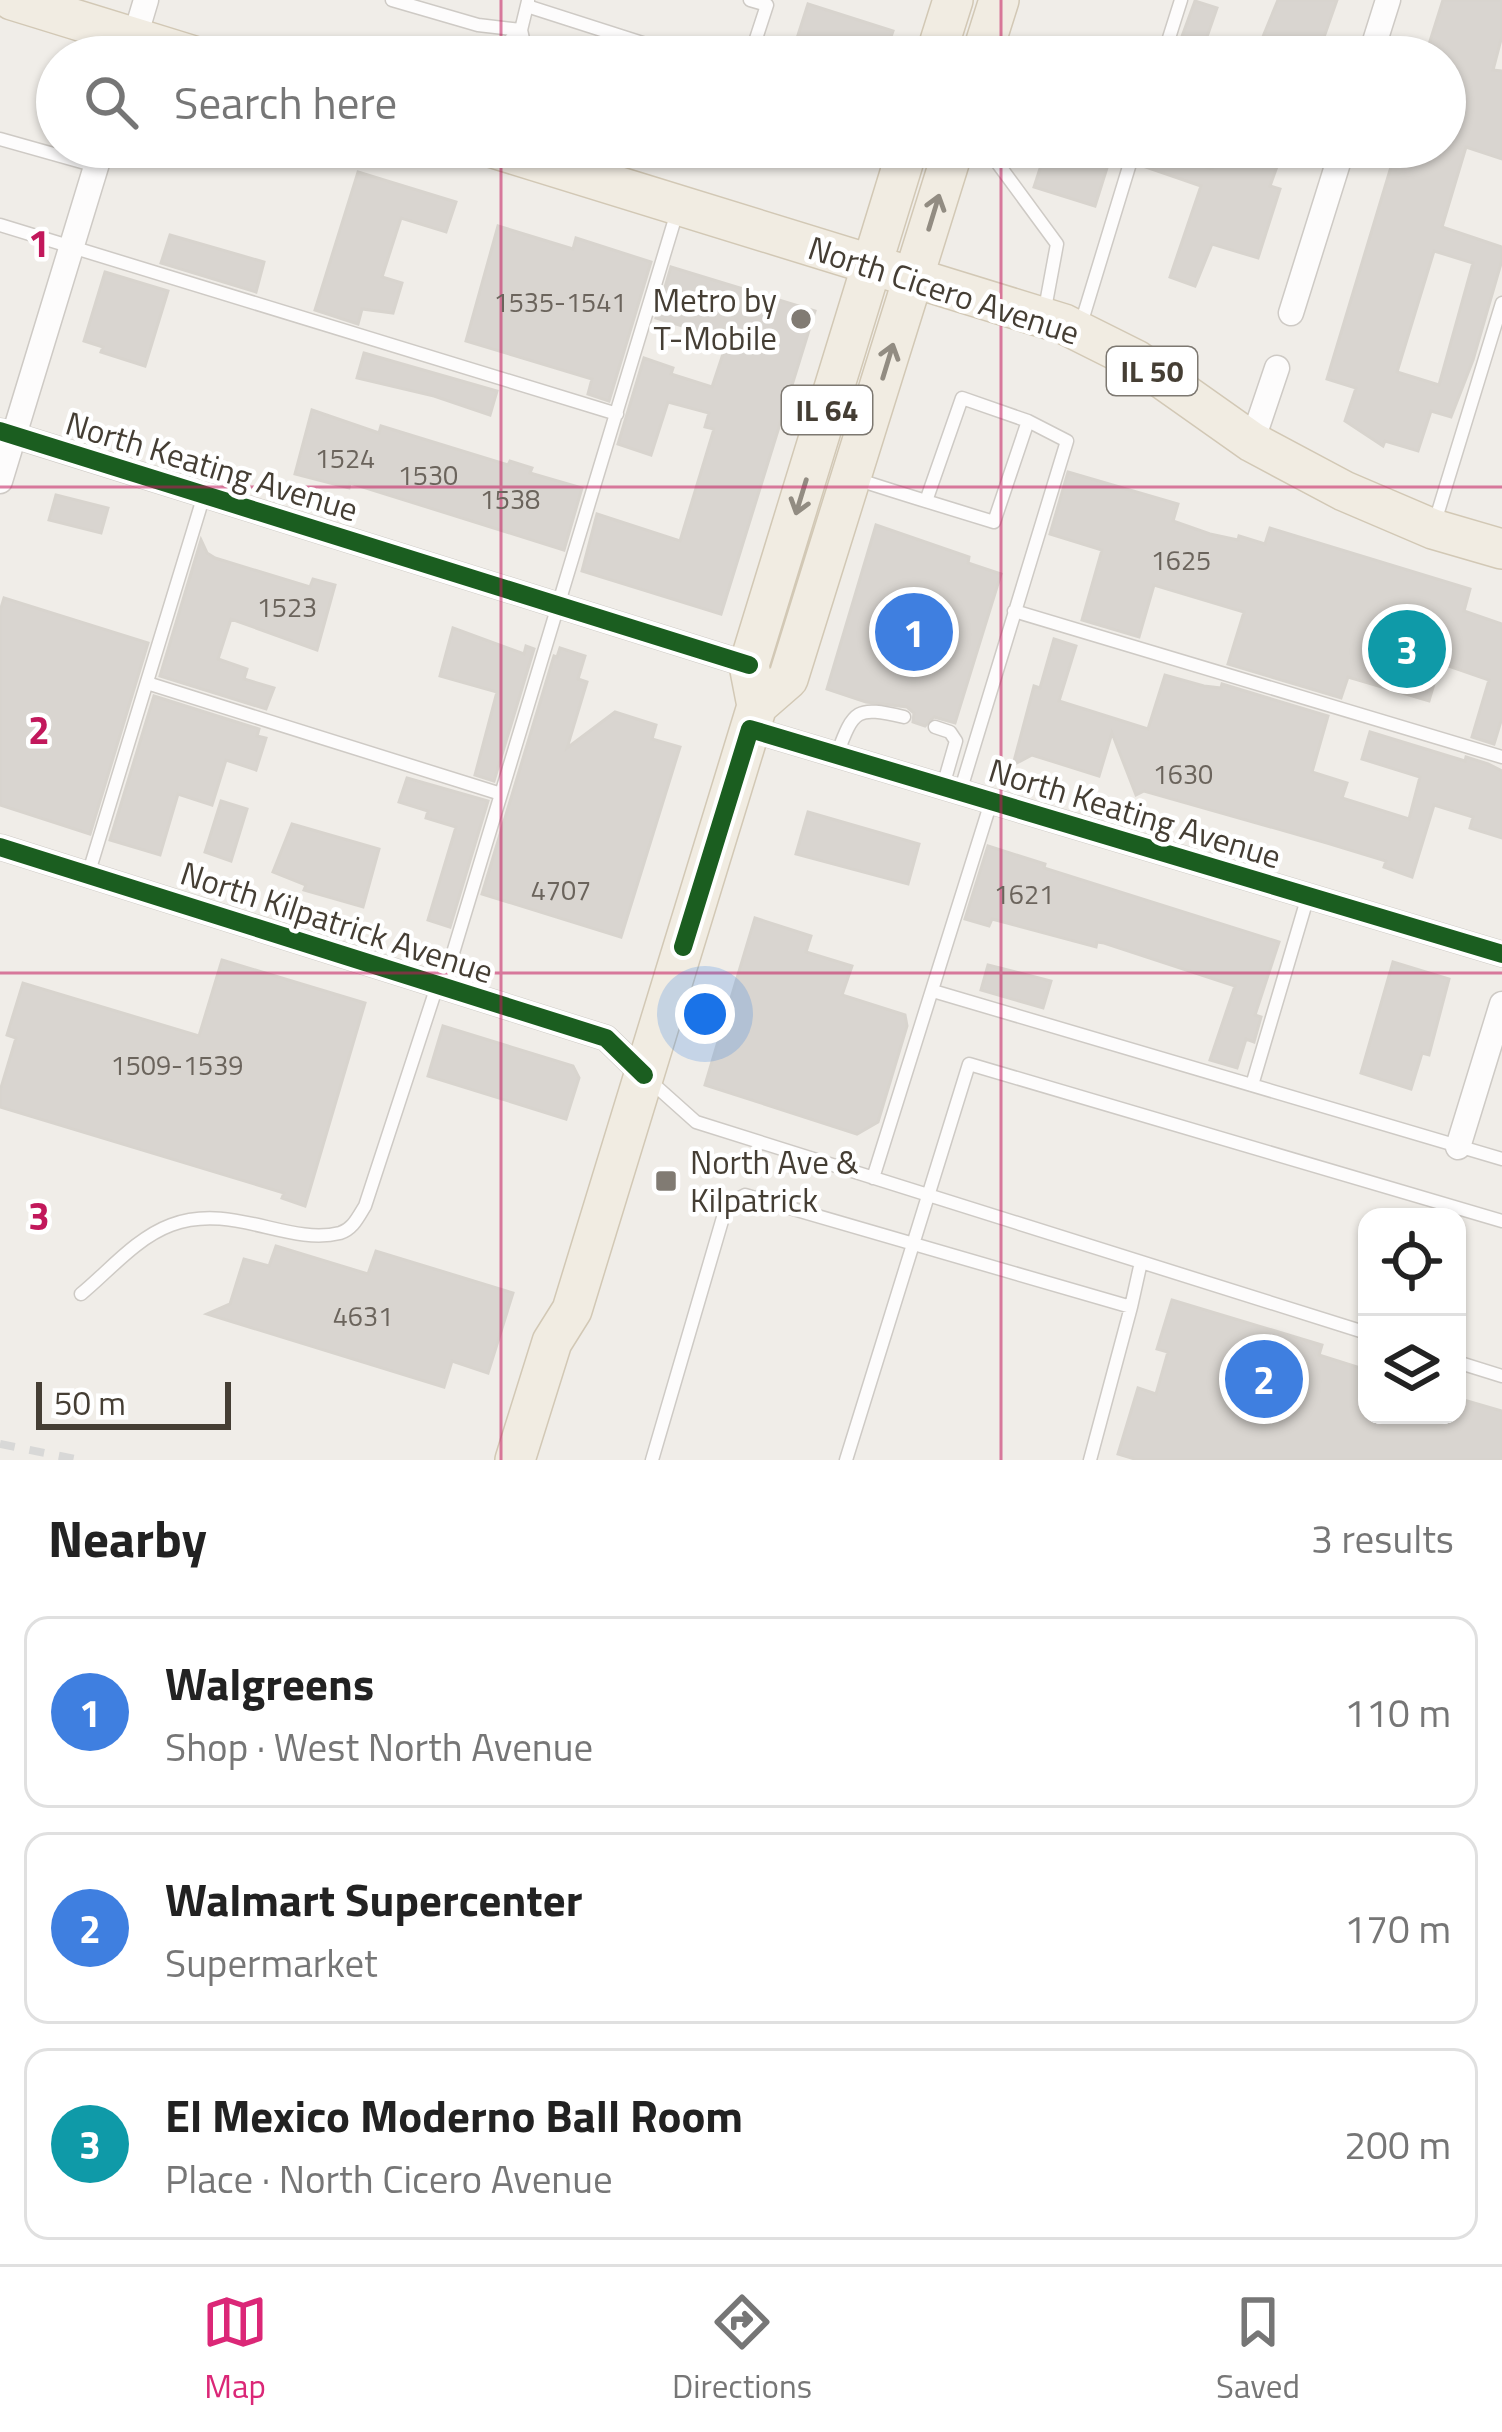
<!DOCTYPE html>
<html lang="en">
<head>
<meta charset="utf-8">
<style>
	body { margin:0; font-family:"Titillium Web",sans-serif; background:#f6f6f6; color:#222 }
	.controls { position:absolute; right:36px; bottom:36px; display:grid; overflow:hidden; border-radius:24px; box-shadow:0 3px 9px #0004 }
	.controls button { width:108px; height:108px; display:grid; place-items:center; padding:0; border:0; border-bottom:3px solid #e0e0e0; background:#fff; color:#222; font:60px sans-serif }
	.scale { position:absolute; left:36px; bottom:30px; width:195px; box-sizing:border-box; padding-left:12px; border:6px solid #453e34; border-top:0; font-size:33px; line-height:42px; white-space:nowrap; color:#453e34; -webkit-text-stroke:9px #fff; paint-order:stroke }
	.you { position:absolute; left:705px; top:1014px; width:42px; height:42px; margin:-30px; border:9px solid #fff; border-radius:50%; background:#1a73e8; box-shadow:0 0 0 18px #1a73e833 }
	.badge { display:grid; place-items:center; width:78px; height:78px; border-radius:50%; background:#db2777; color:#fff; font-size:39px; font-weight:700 }
	.pin { position:absolute; translate:-50% -50%; border:6px solid #fff; box-shadow:0 3px 12px #0006 }
	.list { margin:0; padding:0; list-style:none }
	h2 { display:flex; justify-content:space-between; align-items:center; height:156px; margin:0; padding:0 48px; font-size:51px }
	h2 small { font-size:39px; font-weight:400; color:#767676 }
	.list li { display:grid; grid-template-columns:78px 1fr auto; gap:36px; align-items:center; box-sizing:border-box; height:192px; margin:0 24px 24px; padding:0 24px; border:3px solid #e0e0e0; border-radius:24px }
	.list b { display:block; font-size:45px; white-space:nowrap }
	.list p { margin:0; font-size:39px; white-space:nowrap; color:#767676 }
	.list em { font-size:39px; font-style:normal; color:#767676 }
	.icon { flex:none; width:66px; height:66px; fill:none; stroke:currentColor; stroke-width:2; stroke-linecap:round; stroke-linejoin:round }
	.map { position:relative; flex:none; width:1502px; height:1460px; overflow:hidden }
	.search { position:absolute; background:#fff; box-shadow:0 3px 9px #0004; left:36px; right:36px; top:36px; height:132px; display:flex; align-items:center; gap:30px; box-sizing:border-box; padding:0 42px; border-radius:66px; color:#767676; font-size:45px }
	.sheet { height:804px; background:#fff }
	nav { display:flex; justify-content:space-around; align-items:center; box-sizing:border-box; height:168px; border-top:3px solid #e0e0e0; background:#fff; font-size:33px; color:#767676 }
	nav a { display:grid; justify-items:center; gap:6px }
	nav .on { color:#db2777 }
	.map>svg:first-child { display:block }
	.building { fill:#d9d5d0; stroke:#d8d4ce; stroke-width:3; fill-rule:evenodd }
	.lines { fill:none; stroke-linecap:round; stroke-linejoin:round }
	.service-casing { stroke:#cecac5; stroke-width:15 }
	.minor-casing { stroke:#cecac5; stroke-width:27 }
	.primary-casing { stroke:#d2c8b5; stroke-width:42 }
	.service { stroke:#fdfcfc; stroke-width:12 }
	.minor { stroke:#fdfcfc; stroke-width:24 }
	.primary { stroke:#f1ece2; stroke-width:39 }
	.rail { stroke:#d8d8d7; stroke-width:8; stroke-dasharray:15 15; stroke-linecap:butt }
	.cycleway-casing { stroke:#fff; stroke-width:26 }
	.cycleway { stroke:#1b5e20; stroke-width:18 }
	.oneway { stroke:#928c82 }
	.grid { fill:none; stroke:#c2185b; stroke-width:3; stroke-opacity:0.55 }
	.poi-dot { fill:#817b73; stroke:#fff; stroke-width:4.5 }
	.labels { text-anchor:middle; dominant-baseline:central; stroke-width:9; stroke-linejoin:round; paint-order:stroke }
	.number-label { font-size:27px; fill:#6b645c }
	.shield { fill:#fff; stroke:#7d7871; stroke-width:3 }
	.shield-label { font-size:30px; font-weight:bold; fill:#453e34 }
	.street-label { font-size:33px; fill:#453e34; stroke:#fff }
	.poi-label { font-size:33px; fill:#453e34; stroke:#fff; text-anchor:end }
	.grid-label { font-size:39px; text-anchor:middle; font-weight:bold; fill:#c2185b; stroke:#fff; stroke-width:9; stroke-linejoin:round; paint-order:stroke }
</style>
</head>
<body>
<div class="map">
<svg width="1502" height="1460" viewBox="0 0 1502 1460">
	<rect width="100%" height="100%" fill="#f0ede8"/>
	<path class="building" d="M1278,0h59l-20,57 -57,-13z
		M1443,0h59v36l-9,34 9,1v88l-36,-12 -24,80 60,20v13l-29,100 -22,57 -20,-6 -13,40 -33,-10 -2,5 -38,-25 11,-33 -29,-9 70,-232h48v-90h-20zM1434,251l39,12 -34,122 -42,-13z
		M1195,1l22,7 -17,49 -23,-7z
		M808,4l85,27 -9,26h-93z
		M1047,147h77l-4,12 -9,-4 -16,51 -61,-19z
		M1145,147l28,4 -2,6 41,12 7,-22h65l-14,39 10,3 -22,69 -46,-14 -17,42 -25,-9 31,-91 -61,-21z
		M358,172l98,30 -10,30 -45,-14 -19,59 20,6 -9,30 -31,-4 -4,15 -43,-14z
		M498,226l75,23 3,-11 75,24 -42,139 -21,-7 4,-15 -126,-38z
		M170,235l94,27 -8,30 -95,-29z
		M671,267l144,44 -94,303 -139,-43 15,-57 83,27 34,-112 -9,-2 4,-14 -41,-11 -17,53 -33,-11 26,-86 29,10 -2,6 41,13 13,-39 -6,-2 3,-8 -66,-20z
		M105,272l63,19 -23,75 -44,-14 2,-5 -19,-6z
		M364,353l133,38 -7,24 -56,-19 -77,-18z
		M312,410l67,23 2,-7 127,39 2,-4 22,7 -2,5 52,15 -18,62 -214,-67 -1,5 -54,-14z
		M1068,472l110,32 -5,17 37,13 28,6 1,-4 26,8 5,-16 200,61 -6,22 38,13v94l-8,26 -22,-7 17,-57 -49,-17 -11,38 -81,-24 -7,21 -113,-34 16,-52 -90,-27 -15,52 -57,-17 20,-70 -52,-16z
		M56,495l52,13 -7,25 -52,-13z
		M876,525l93,32 -1,6 33,11 -46,149 -21,-6 -9,9 -12,-4 1,-9 -7,-6 -41,-5 -39,-13z
		M201,540l6,13 8,5 95,29 3,-8 22,6 -18,65 -86,-31 -13,40 29,10 -3,10 30,9 -8,21 -106,-33z
		M4,598l144,45 -58,191 -90,-29v-194z
		M453,628l71,26 2,-8 8,3 -40,132 -19,-6 22,-83 -57,-16z
		M1054,639l22,7 -17,55 89,28 17,-54 39,11 17,2 1,-4 106,32 -16,56 35,11 -5,15 67,21 11,-42 -58,-18 8,-27 95,29 1,-4 22,7 14,7v67l-32,-10 3,-11 -39,-12 -22,72 -28,-10 2,-6 -59,-18 -183,-52 -8,4 -24,-62 -13,43 -67,-21 -19,10 21,-79 6,2z
		M560,648l25,8 -7,23 9,3 -20,66 48,-36 41,13 -4,14 28,8 -59,190 -139,-43 72,-238 3,1z
		M154,696l105,33 -2,7 9,2 -10,32 -30,-10 -14,45 -34,-11 -18,61 -50,-15z
		M407,778l81,23 -38,126 -22,-7 28,-93 -30,-9 2,-7 -29,-9z
		M221,801l26,8 -16,52 -26,-9z
		M808,812l111,32 -11,40 -112,-30z
		M292,824l87,25 -16,58 -59,-17 2,-5 -33,-13z
		M988,846l57,18 -1,4 235,74 -24,73 6,2 -7,25 -8,-3 -9,29 -27,-8 25,-74 -131,-43 -7,-1 -1,5 -104,-28 -3,7 -24,-7z
		M755,918l56,18 -5,16 46,14 -10,29 63,20 2,11 -29,96 -21,12 -152,-49z
		M222,960l143,43 -60,203 -23,-8 2,-5 -284,-86v-16l16,-53 -9,-3 16,-52 176,53z
		M1393,962l56,17 -20,76 -7,-2 -11,36 -50,-16z
		M988,965l63,16 -8,27 -62,-18z
		M443,1026l130,40 6,12 -13,41 -138,-43z
		M276,1246l92,28 8,-23 137,42 -25,80 -36,-12 -8,26 -237,-73 23,-10 14,-45 25,7z
		M1172,1300l150,45 -3,10 48,15v45h90v-17l45,13v49h-364l-20,-6 20,-66 18,6 12,-42 -11,-3z"/>
	<g class="lines">
		<defs>
			<path id="service" d="M392,0l86,25 43,5
				M750,0l17,5 -17,52
				M527,6l159,51
				M521,30l6,27
				M500,57l4,-11 17,-16 7,-29
				M1163,57l18,-57
				M0,139l96,27
				M959,147l37,14 61,83 -13,70
				M722,152l2,-5
				M0,225l617,189
				M1081,324l54,-177
				M856,479c46,15 92,29 138,43l34,-101 -66,-23 -36,103
				M1434,525l68,-222
				M1014,611l488,146
				M147,683l354,111
				M935,727l15,5 6,9 -13,45
				M837,754c17,-45 19,-48 67,-37
				M960,792l107,-351 -39,-20
				M88,875l116,-380
				M443,986l234,-774
				M933,991l569,168
				M649,1080l47,42 671,211
				M1252,1085l56,-189
				M873,1178l118,-376
				M81,1294c28,-23 55,-56 90,-69 61,-23 117,21 169,8 13,-4 18,-16 25,-27l72,-220
				M1131,1307l10,-45
				M1457,1362l45,14
				M652,1460l72,-246 6,-11 15,-8 386,112 -41,153
				M846,1460l123,-396 533,157"/>
			<path id="minor" d="M129,57l17,-57
				M1370,57l18,-57
				M1291,313l52,-166
				M0,431l749,234
				M1252,442l25,-74
				M0,481l102,-334
				M750,729l752,225
				M0,847l606,191 38,37
				M1458,1147l44,-143"/>
			<path id="primary" d="M12,0l185,57
				M935,57l18,-57
				M981,57l18,-57
				M490,147l574,177 72,36 116,82 92,49 89,38 69,20
				M757,706l31,-27 166,-532
				M515,1460l37,-118 20,-32 185,-604 -8,-41 159,-518"/>
		</defs>
		<use href="#service" class="service-casing"/>
		<use href="#minor" class="minor-casing"/>
		<use href="#primary" class="primary-casing"/>
		<use href="#service" class="service"/>
		<use href="#minor" class="minor"/>
		<use href="#primary" class="primary"/>
		<path class="rail" d="M0,1444l80,16"/>
		<defs>
			<path id="cycleway" d="M0,431l749,234
				M0,847l606,191 38,37
				M683,947l67,-218 752,225"/>
		</defs>
		<use href="#cycleway" class="cycleway-casing"/>
		<use href="#cycleway" class="cycleway"/>
	</g>
	<defs><path id="oneway-shaft" d="M-6 0H5M1.5-3L5.5 0L1.5 3" fill="none" stroke-width="1.6" stroke-linecap="round" stroke-linejoin="round" transform="scale(3)"/></defs>
	<g class="oneway">
		<use href="#oneway-shaft" transform="translate(934 212) rotate(-73)"/>
		<use href="#oneway-shaft" transform="translate(888 361) rotate(-73)"/>
		<use href="#oneway-shaft" transform="translate(801 497) rotate(107)"/>
	</g>
	<path class="grid" d="M501,0v57M1001,0v57M501,147v1313M1001,147v1313M0,487h1502M0,973h1502"/>
	<g class="poi-dot">
		<circle cx="801" cy="319" r="12"/>
		<rect x="654" y="1169" width="24" height="24" rx="6"/>
	</g>
	<g class="labels">
		<g class="number-label">
			<text x="560" y="301">1535-1541</text>
			<text x="345" y="457">1524</text>
			<text x="428" y="474">1530</text>
			<text x="510" y="498">1538</text>
			<text x="1181" y="559">1625</text>
			<text x="287" y="606">1523</text>
			<text x="1183" y="773">1630</text>
			<text x="561" y="889">4707</text>
			<text x="1024" y="893">1621</text>
			<text x="177" y="1064">1509-1539</text>
			<text x="363" y="1315">4631</text>
		</g>
		<g class="shield">
			<rect x="1107" y="347" width="90" height="48" rx="9"/>
			<rect x="782" y="386" width="90" height="48" rx="9"/>
		</g>
		<g class="shield-label">
			<text x="1152" y="371">IL 50</text>
			<text x="827" y="410">IL 64</text>
		</g>
		<g class="street-label">
			<text transform="translate(944 290) rotate(18)">North Cicero Avenue</text>
			<text transform="translate(212 466) rotate(17)">North Keating Avenue</text>
			<text transform="translate(1135 813) rotate(17)">North Keating Avenue</text>
			<text transform="translate(337 922) rotate(18)">North Kilpatrick Avenue</text>
		</g>
		<g class="poi-label">
			<text x="777" y="300">Metro by<tspan x="777" dy="38">T-Mobile</tspan></text>
			<text x="690" y="1162" text-anchor="start">North Ave &amp;<tspan x="690" dy="38">Kilpatrick</tspan></text>
		</g>
	</g>
	<g class="grid-label">
		<text x="39" y="257">1</text>
		<text x="39" y="744">2</text>
		<text x="39" y="1230">3</text>
	</g>
</svg>
<div class="controls">
<button><svg class="icon" aria-label="locate" viewBox="0 0 24 24"><circle cx="12" cy="12" r="6"/><path d="M12 2v4M12 18v4M2 12h4M18 12h4"/></svg></button>
<button><svg class="icon" aria-label="layers" viewBox="0 0 24 24"><path d="M12 4l9 5-9 5-9-5zM3 14l9 5 9-5"/></svg></button>
</div>
<div class="scale">50 m</div>
<div class="you"></div>
<div class="pin badge" style="left:914px;top:632px;background:#3f7fe0">1</div>
<div class="pin badge" style="left:1264px;top:1379px;background:#3f7fe0">2</div>
<div class="pin badge" style="left:1407px;top:649px;background:#0f9aa8">3</div>
<div class="search"><svg class="icon" aria-label="search" viewBox="0 0 24 24"><circle cx="10" cy="10" r="6"/><path d="M15 15l6 6"/></svg>Search here</div>
</div>
<section class="sheet">
<h2>Nearby<small>3 results</small></h2>
<ul class="list">
<li><span class="badge" style="background:#3f7fe0">1</span><div><b>Walgreens</b><p>Shop · West North Avenue</p></div><em>110 m</em></li>
<li><span class="badge" style="background:#3f7fe0">2</span><div><b>Walmart Supercenter</b><p>Supermarket</p></div><em>170 m</em></li>
<li><span class="badge" style="background:#0f9aa8">3</span><div><b>El Mexico Moderno Ball Room</b><p>Place · North Cicero Avenue</p></div><em>200 m</em></li>
</ul>
</section>
<nav>
<a class="on"><svg class="icon" aria-label="map" viewBox="0 0 24 24"><path d="M3 6l6-2 6 2 6-2v14l-6 2-6-2-6 2zM9 4v14M15 6v14"/></svg>Map</a>
<a><svg class="icon" aria-label="directions" viewBox="0 0 24 24"><path d="M12 3l9 9-9 9-9-9zM9 14v-3h6M13 9l2 2-2 2"/></svg>Directions</a>
<a><svg class="icon" aria-label="saved" viewBox="0 0 24 24"><path d="M7 4h10v16l-5-4-5 4z"/></svg>Saved</a>
</nav>
</body>
</html>
